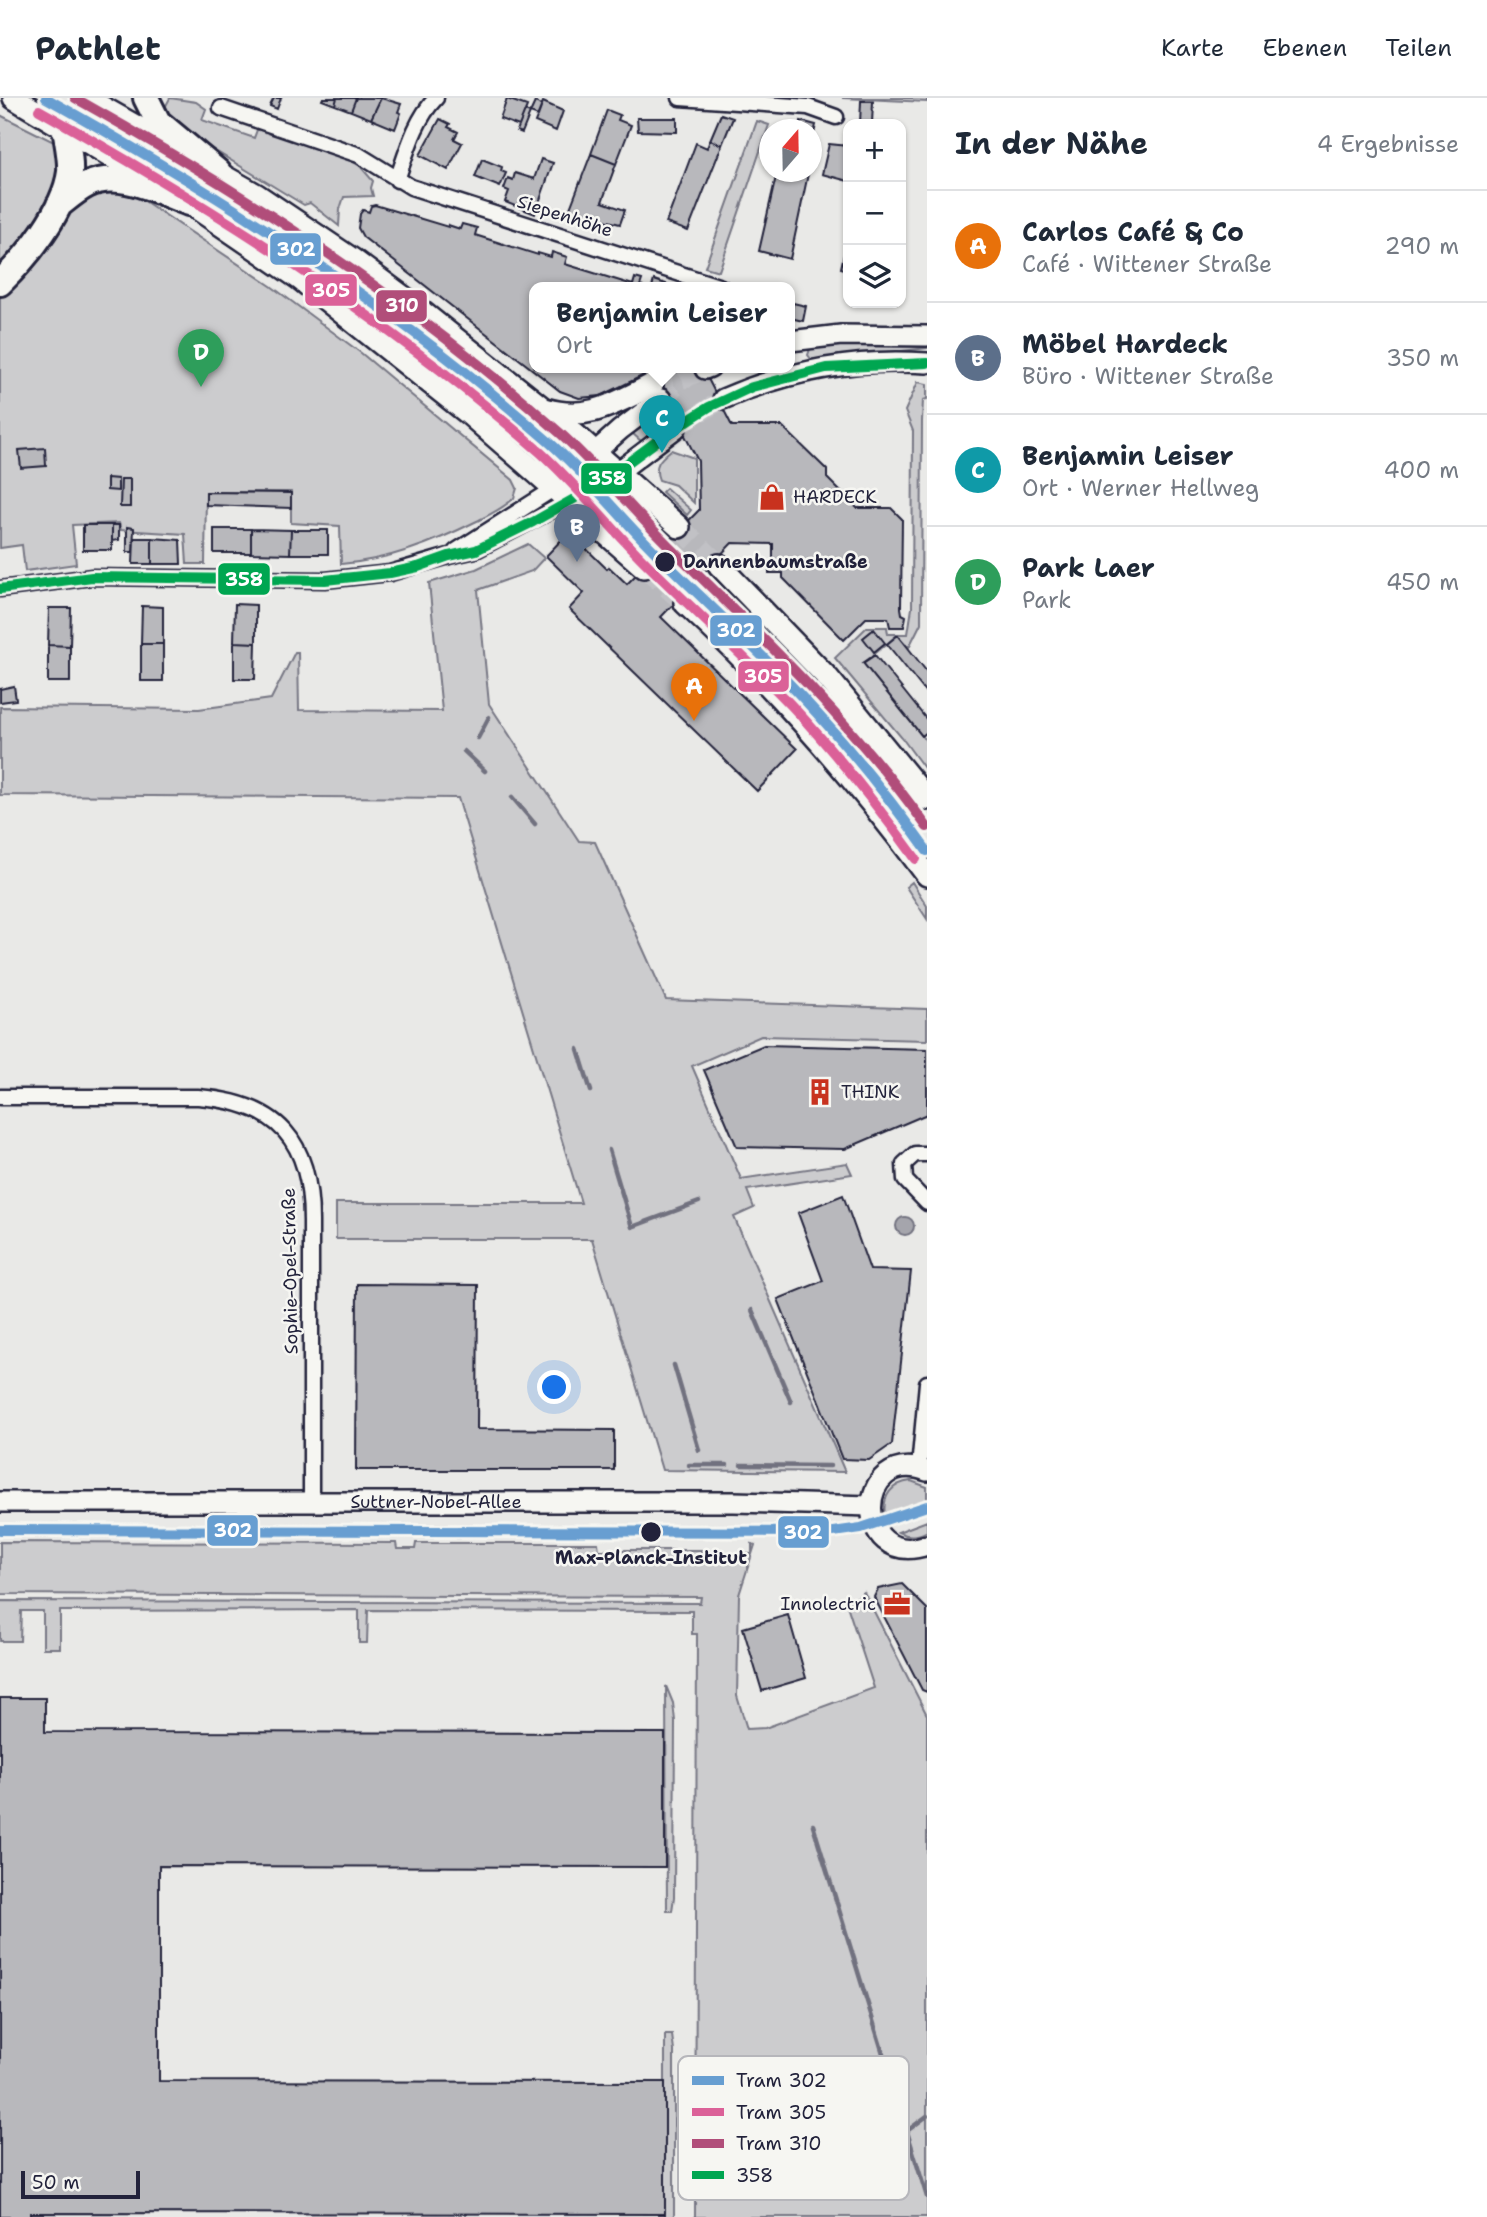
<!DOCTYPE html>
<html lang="de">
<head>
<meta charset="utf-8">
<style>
	body { margin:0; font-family:"Shantell Sans",sans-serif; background:#f2f2f3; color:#1f2937 }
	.controls { position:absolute; right:21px; top:21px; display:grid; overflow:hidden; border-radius:14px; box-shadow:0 2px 5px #0004 }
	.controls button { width:63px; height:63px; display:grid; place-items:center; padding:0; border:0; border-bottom:2px solid #e0e1e3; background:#fff; color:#1f2937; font:35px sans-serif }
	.compass { position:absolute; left:759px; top:21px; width:63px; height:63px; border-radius:50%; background:#fff; box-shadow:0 2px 5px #0004; rotate:20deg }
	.scale { position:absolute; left:21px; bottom:18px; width:119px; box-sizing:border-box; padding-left:7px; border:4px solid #22223b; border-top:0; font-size:19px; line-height:24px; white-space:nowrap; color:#22223b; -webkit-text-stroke:5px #f6f6f2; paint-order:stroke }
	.you { position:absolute; left:555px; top:1290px; width:24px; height:24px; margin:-18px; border:5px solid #fff; border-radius:50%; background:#1a73e8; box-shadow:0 0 0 10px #1a73e833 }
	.badge { display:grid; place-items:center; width:46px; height:46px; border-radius:50%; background:#111827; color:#fff; font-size:23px; font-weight:700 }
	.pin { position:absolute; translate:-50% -58px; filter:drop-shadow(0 2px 4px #0008) }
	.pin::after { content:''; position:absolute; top:37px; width:24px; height:21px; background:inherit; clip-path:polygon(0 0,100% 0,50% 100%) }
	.popup { position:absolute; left:529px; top:184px; width:266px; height:91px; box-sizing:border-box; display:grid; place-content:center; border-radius:14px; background:#fff; filter:drop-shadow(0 2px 5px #0005); font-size:23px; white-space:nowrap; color:#747a83 }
	.popup b { font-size:26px; color:#1f2937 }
	.popup::after { content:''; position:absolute; left:50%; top:100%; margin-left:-14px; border:14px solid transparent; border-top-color:#fff }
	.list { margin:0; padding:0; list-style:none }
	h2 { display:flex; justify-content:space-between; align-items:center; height:91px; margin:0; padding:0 28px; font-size:30px }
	h2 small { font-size:23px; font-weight:400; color:#747a83 }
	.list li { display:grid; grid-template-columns:46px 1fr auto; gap:21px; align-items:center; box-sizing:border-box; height:112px; padding:0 28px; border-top:2px solid #e0e1e3 }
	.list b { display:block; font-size:26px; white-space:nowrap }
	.list p { margin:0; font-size:23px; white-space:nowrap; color:#747a83 }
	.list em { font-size:23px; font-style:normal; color:#747a83 }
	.icon { flex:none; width:38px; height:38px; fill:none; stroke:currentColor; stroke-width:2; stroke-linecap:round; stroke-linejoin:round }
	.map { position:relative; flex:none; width:927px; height:2119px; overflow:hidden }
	header { display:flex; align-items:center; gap:42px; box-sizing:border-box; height:98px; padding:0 35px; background:#fff; border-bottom:2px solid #e0e1e3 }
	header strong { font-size:33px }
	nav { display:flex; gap:38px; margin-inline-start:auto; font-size:24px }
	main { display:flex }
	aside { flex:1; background:#fff }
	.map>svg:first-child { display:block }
	.green { fill:#ccccce; stroke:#777784; stroke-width:2 }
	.water { fill:#a5a5ac; stroke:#71717f; stroke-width:2 }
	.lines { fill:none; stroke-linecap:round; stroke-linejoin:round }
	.stream { stroke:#71717f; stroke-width:4.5 }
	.building { fill:#b8b8bc; stroke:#22223b; stroke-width:2 }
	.secondary-tunnel { stroke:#c1c1c5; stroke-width:19; stroke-dasharray:19 10; stroke-linecap:butt }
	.primary-tunnel { stroke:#c1c1c5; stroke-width:21; stroke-dasharray:21 10; stroke-linecap:butt }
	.street-casing { stroke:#22223b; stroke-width:19 }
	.secondary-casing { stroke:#22223b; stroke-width:24 }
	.primary-casing { stroke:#22223b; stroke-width:26 }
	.highway-casing { stroke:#22223b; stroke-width:30 }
	.street { stroke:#f6f6f2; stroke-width:14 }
	.secondary { stroke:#f6f6f2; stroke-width:19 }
	.primary { stroke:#f6f6f2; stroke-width:21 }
	.highway { stroke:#f6f6f2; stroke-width:24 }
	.bus-1-casing { stroke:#f6f6f2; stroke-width:16 }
	.bus-1 { stroke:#00a651; stroke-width:10 }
	.tram-1-casing { stroke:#f6f6f2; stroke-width:16 }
	.tram-2-casing { stroke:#f6f6f2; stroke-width:16 }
	.tram-3-casing { stroke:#f6f6f2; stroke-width:16 }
	.tram-1 { stroke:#679ed1; stroke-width:10 }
	.tram-2 { stroke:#db6198; stroke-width:10 }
	.tram-3 { stroke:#b14e7a; stroke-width:10 }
	.stop-dot { fill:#22223b; stroke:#f6f6f2; stroke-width:2.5 }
	.labels { text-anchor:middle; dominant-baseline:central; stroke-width:5; stroke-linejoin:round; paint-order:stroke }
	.street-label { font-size:18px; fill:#22223b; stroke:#f6f6f2 }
	.poi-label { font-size:18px; fill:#22223b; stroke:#f6f6f2; text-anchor:start }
	.stop-label { font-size:18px; font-weight:bold; fill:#22223b; stroke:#f6f6f2; text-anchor:start }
	.key { fill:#f6f6f2; stroke:#b6b6bb; stroke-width:2 }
	.key-label { font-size:19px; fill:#22223b }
	.line-badge { stroke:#f6f6f2; stroke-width:2.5 }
	.badge-label { font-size:19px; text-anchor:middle; font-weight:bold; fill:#fff }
</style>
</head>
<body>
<header>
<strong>Pathlet</strong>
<nav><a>Karte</a><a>Ebenen</a><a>Teilen</a></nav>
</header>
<main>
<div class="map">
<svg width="927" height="2119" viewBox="0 0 927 2119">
	<rect width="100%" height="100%" fill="#e9e9e7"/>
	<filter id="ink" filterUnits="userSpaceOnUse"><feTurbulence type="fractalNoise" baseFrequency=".0143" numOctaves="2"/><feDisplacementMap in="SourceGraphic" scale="14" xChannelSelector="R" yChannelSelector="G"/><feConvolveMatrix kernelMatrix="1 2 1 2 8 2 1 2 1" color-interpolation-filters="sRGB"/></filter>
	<g filter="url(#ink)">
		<path class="green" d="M170,0l26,4 10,7 -4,11 52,18 4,-11 85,29 17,10 13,15 -2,7 2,8 -29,1 -4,12 -1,17 -29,-23 -6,2 -131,-80 -12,-10z
			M842,0h85v4z
			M0,17l62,31c-1,10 1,24 -2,33 -11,34 -38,63 -60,89z
			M757,23l12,4 -50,146 -14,-4z
			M93,91l3,6 27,-4 14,5 134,90 90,67 152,127 4,8 -3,10c-10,10 -25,17 -37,23 -44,22 -88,39 -136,43l-1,-38 -49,-3v-31h-85l-1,72h-18l-2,-30 -64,-4 -2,-7 -47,2 4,39 -51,7 -3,-26 -22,3v-252l14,-13 47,-67z
			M836,246h91v4l-110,13 -6,-2 -3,-4 2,-6z
			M918,284l9,2v15l-4,1 -1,21 -1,202 -12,24 -12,-12 -33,28 63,79v30l-25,-34 -67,-80 32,-31h20l1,7h20l4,-26 1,-177 -8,-20z
			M666,309l3,6 -7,5 -20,24 -11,-10z
			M671,352l23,8v45l-19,-18 -16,-5c-6,-15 1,-21 12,-30z
			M666,390l25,22 -4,5 -25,-23z
			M528,446l16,14 -12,13 -54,19 11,114 90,137 16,1 71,158 261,9v31l-166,-4 -69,30 49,113 106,-16 5,11 -105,16 7,18 -20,9 111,255 -183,-2 -70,-231h-256v-36h245l-123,-405 -458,-3v-88l199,2 72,-10 24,-47h3l1,58 143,1 -13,-128 47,-14z
			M912,784l15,24v13l-21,-32z
			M911,1383l16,6v15l-42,13c-3,-19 7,-32 26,-34z
			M927,1423v10c-10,6 -19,6 -29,1z
			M0,1444l396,1 1,6h18l1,-6h182l1,7h102v4h51v-10l3,1 -16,50 -2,101 10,33 18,-1 109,-40 -27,-83 17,-13 63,123v502h-232l2,-583h-5v-23l-324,-1 -1,33h-8v-33l-299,1v37h-17v-37h-22l-1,30h-20v-40l700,2 1,-6 -701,-3z
			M666,1588l7,17 2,18 -1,176 -2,14h-5z
			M665,1937h7l2,16v166h-9z"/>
		<path class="water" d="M896 1128a9 9 0 1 1 18 0a9 9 0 1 1-18 0Z"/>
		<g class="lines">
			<path class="stream" d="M478,640l11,-21
				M464,653l21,20
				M512,699l23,27
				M578,951l13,42
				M609,1052l23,77 67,-25
				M752,1212l39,92
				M674,1267l25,85
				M689,1367h38
				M741,1367l89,1
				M813,1727l114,372
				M907,2033l20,-15"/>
		</g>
		<path class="building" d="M274,0h7l-4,11 -7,-3z
			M323,0h14l-2,7 -13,-5z
			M337,0h19l-5,13 -16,-6z
			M356,0h25l-10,21 -20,-8z
			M381,0l20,6 -3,8 3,1 -6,16 -24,-10z
			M507,1l20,7 -8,20 -19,-7z
			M861,3h12l-1,23h-12z
			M535,4l7,3 -4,11 -8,-3z
			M543,4l20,9 -7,20 -21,-9z
			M607,12l13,5 -2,5 13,5 -15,39 -25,-10z
			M525,13l5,2 -8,20 -5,-2z
			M721,16l12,4 -11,27 -12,-5z
			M637,20h40v14l-39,-1z
			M440,21l10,5 -2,3 10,5 -4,7 8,4 -14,27 -28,-15z
			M801,23l15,4 -5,21v-16h-12z
			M710,42l12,5 -34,86 -22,-8 30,-80 11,5z
			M829,46l19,2v35l-26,-7z
			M591,56l25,10 -14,38 23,8 -5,14 -51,-13z
			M482,61l20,8 -1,4 5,2 -6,14 -25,-10z
			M541,61l12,4 -18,51 -30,-12 4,-11 -5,-2 4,-11 5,2 2,-7 19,6z
			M777,74l31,2 -18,85 -31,-8z
			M375,107l73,22v-2l12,4 2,-5 15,4 -2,7 63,20v-2l13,4 1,-5 15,5 -2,7 68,21 2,-7 7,2 -2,6 4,1h-110v80h168l30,59h50l45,44v8l30,30h34l11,11 -1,89 1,6 4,2 -2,11h-14l-2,-9h-22l-22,22 -61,-62v-5h-14v-11h4v-18l-41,-1 -71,74 136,132 -40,42 -188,-182 15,-16 -38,-37 23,-24 38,37 2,-2 18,17 72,-74 -1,-49 -46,-90 -51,25 -22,2 -19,-7 -197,-154 -5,-9 2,-14 3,-4 6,2 2,-6z
			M848,138v34l-7,-2z
			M654,182l21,7h-23z
			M793,205l13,3 -3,15 -13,-3z
			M45,350l1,18 -25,2 -2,-18z
			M107,380l11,1v12l-11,-1z
			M121,381h9v28h-10z
			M206,394l85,1v15l-85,-3z
			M83,427h29v25h-29z
			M112,427h7v15l-7,1z
			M127,429l7,1 -1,24h-6z
			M214,431h37v24h-37z
			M251,431l40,1 -1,24 -39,-1z
			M291,432h37v24h-38z
			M134,440h18v26h-19z
			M152,440l28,2 1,24h-29z
			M235,506l21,1v38l-22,-1z
			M142,508l21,1v37h-22z
			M49,510h22l-1,38 -22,-1z
			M874,531l11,14 -11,9 -11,-14z
			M898,537l29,37v22l-40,-50z
			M234,544l22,1 -1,36h-21z
			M141,546h22v37h-22z
			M48,547l22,1v36h-22z
			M875,557l52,65v12l-5,4 -59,-73z
			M14,588l2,14 -16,2v-13z
			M764,947l163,4v65l-82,35 -108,-2 -33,-77z
			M843,1097l27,75 41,1 -19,173 -23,16 -27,-1 -64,-160 45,-18 -25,-68z
			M357,1186l121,1 -1,144 137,1v40h-258z
			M902,1486l25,25v83l-5,-2 -48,-93 4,-8z
			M788,1517l18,63 -44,13 -19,-63z
			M0,1600h45v34l620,1v134l-506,-1v215l506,1v132l-635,-1v4h-30z"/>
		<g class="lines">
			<path class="secondary-tunnel" d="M661,301l27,-22 17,-8
				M676,330l47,-29"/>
			<path class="primary-tunnel" d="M652,287l36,-8
				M679,429l40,38
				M644,469l41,36"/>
			<defs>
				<path id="street" d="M680,0l128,9 28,10
					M221,10l138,47 52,32 310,100
					M397,82c10,-29 18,-60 39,-82
					M456,453l99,-63
					M0,491l92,-12 233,3 65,-7 59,-17 27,-6 94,-49
					M0,999h198c81,6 113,44 113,124v280
					M927,1056h-12l-11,10 1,16 22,23
					M919,1370l8,-85"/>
				<g id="secondary">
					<path d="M790,243l51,-6 86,1"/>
					<path d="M705,271l5,-2"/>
					<path d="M723,301c64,-28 134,-41 204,-36"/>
					<path d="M555,390l65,-58 41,-31"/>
					<path d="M570,403l48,-29 58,-44"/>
					<path d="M927,1373c-73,-26 -75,99 0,74"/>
					<path id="s1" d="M0,1404h734l136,4"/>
				</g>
				<path id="primary" d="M14,0l175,105 111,76 169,135 175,153
					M86,0l171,97 95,64 54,40 163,130 110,98
					M545,311c43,13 70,-6 107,-24
					M719,467l109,113 99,121
					M685,505c90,83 169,174 242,272"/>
				<path id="highway" d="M146,0l12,24 60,50
					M59,107c9,-7 18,-15 28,-20 32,-16 71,7 102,18
					M0,185c27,-26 65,-73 70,-111 1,-14 -3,-30 -5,-44"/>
			</defs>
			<use href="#street" class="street-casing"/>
			<use href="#secondary" class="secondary-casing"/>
			<use href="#primary" class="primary-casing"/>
			<use href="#highway" class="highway-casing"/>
			<use href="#street" class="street"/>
			<use href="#secondary" class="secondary"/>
			<use href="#primary" class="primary"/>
			<use href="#highway" class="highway"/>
			<defs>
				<path id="bus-1" d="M0,491l92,-12 233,3 65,-7 28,-6 31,-11 27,-6 57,-28 62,-35 66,-49 48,-31 43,-20 74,-19 101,-5"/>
			</defs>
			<use href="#bus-1" class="bus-1-casing"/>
			<use href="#bus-1" class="bus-1"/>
			<defs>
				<path id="tram-1" d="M46,0c178,99 350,209 503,344 40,35 72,77 110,114 48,47 97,92 142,140 46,49 87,100 126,155
					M0,1432l833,2 28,-4 66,-22"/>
				<path id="tram-2" d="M39,12c177,99 348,208 501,342 39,35 71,77 109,114 47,46 96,91 142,139 45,48 86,100 125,154"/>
				<path id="tram-3" d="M75,0c171,96 338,204 485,335 39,35 72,77 110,114 91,89 183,176 257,280"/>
			</defs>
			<use href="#tram-1" class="tram-1-casing"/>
			<use href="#tram-2" class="tram-2-casing"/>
			<use href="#tram-3" class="tram-3-casing"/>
			<use href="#tram-1" class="tram-1"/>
			<use href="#tram-2" class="tram-2"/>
			<use href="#tram-3" class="tram-3"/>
		</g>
	</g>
	<defs>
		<symbol id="shop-bare" viewBox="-9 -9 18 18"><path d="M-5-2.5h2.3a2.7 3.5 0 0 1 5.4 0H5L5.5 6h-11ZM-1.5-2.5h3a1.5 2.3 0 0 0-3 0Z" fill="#c8321e" stroke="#f6f6f2" stroke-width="2.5" paint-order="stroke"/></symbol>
		<symbol id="building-bare" viewBox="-9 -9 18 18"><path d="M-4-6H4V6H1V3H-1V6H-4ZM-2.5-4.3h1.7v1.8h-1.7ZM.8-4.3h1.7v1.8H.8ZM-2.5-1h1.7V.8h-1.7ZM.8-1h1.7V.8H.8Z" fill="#c8321e" stroke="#f6f6f2" stroke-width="2.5" paint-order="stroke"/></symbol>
		<symbol id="office-bare" viewBox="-9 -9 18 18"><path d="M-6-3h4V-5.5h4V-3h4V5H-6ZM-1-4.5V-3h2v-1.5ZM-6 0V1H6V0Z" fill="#c8321e" stroke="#f6f6f2" stroke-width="2.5" paint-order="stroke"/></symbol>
	</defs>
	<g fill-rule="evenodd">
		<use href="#shop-bare" x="753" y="380" width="38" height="38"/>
		<use href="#building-bare" x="801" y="975" width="38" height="38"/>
		<use href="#office-bare" x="878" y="1487" width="38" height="38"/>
	</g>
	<g class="stop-dot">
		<circle cx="665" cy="464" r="11"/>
		<circle cx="651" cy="1434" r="11"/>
	</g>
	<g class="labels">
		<g class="street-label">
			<text transform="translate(565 118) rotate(18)">Siepenhöhe</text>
			<text transform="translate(290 1173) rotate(-91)">Sophie-Opel-Straße</text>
			<text stroke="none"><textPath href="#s1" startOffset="436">Suttner-Nobel-Allee</textPath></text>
		</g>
		<g class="poi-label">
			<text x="793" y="399">HARDECK</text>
			<text x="841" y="994">THINK</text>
			<text x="876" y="1506" text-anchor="end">Innolectric</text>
		</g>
		<g class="stop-label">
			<text x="683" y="464">Dannenbaumstraße</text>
			<text x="651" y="1460" text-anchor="middle">Max-Planck-Institut</text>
		</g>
	</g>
	<rect x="678" y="1958" width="231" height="144" rx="10" class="key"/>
	<rect x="692" y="1978" width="32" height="9" fill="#679ed1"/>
	<rect x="692" y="2010" width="32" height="8" fill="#db6198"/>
	<rect x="692" y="2041" width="32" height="9" fill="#b14e7a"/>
	<rect x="692" y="2073" width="32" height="8" fill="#00a651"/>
	<g class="key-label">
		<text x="736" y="1989">Tram 302</text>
		<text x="736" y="2021">Tram 305</text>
		<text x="736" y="2052">Tram 310</text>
		<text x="736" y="2084">358</text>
	</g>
	<g class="line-badge">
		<rect x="269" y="134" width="53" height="34" rx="7" fill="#679ed1"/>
		<rect x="304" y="175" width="54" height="34" rx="7" fill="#db6198"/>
		<rect x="375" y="191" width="53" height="34" rx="7" fill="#b14e7a"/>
		<rect x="580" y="364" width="53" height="33" rx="7" fill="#00a651"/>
		<rect x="217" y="464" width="54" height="34" rx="7" fill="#00a651"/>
		<rect x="709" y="516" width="54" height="33" rx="7" fill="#679ed1"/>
		<rect x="737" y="562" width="53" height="33" rx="7" fill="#db6198"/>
		<rect x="206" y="1416" width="53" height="33" rx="7" fill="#679ed1"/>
		<rect x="777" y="1417" width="53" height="34" rx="7" fill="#679ed1"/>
	</g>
	<g class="badge-label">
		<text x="296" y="158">302</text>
		<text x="331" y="199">305</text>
		<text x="402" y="214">310</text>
		<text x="607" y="387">358</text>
		<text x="244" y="488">358</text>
		<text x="736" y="539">302</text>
		<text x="763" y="585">305</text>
		<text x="233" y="1439">302</text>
		<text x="803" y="1441">302</text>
	</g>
</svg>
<div class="controls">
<button>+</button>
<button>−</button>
<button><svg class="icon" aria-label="layers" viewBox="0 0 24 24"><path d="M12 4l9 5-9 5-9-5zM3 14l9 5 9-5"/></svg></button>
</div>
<svg class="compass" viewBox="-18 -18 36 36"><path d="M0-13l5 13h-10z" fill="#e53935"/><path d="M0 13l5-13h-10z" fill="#747a83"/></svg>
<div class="scale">50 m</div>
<div class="you"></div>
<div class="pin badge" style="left:694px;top:623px;background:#e8710a">A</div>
<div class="pin badge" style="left:577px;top:464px;background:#5c6f8a">B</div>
<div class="pin badge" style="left:662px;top:355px;background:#0f9aa8">C</div>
<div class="popup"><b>Benjamin Leiser</b>Ort</div>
<div class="pin badge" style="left:201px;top:289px;background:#2e9e5b">D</div>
</div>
<aside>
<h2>In der Nähe<small>4 Ergebnisse</small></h2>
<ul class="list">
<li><span class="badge" style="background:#e8710a">A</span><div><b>Carlos Café &amp; Co</b><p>Café · Wittener Straße</p></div><em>290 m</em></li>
<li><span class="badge" style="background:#5c6f8a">B</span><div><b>Möbel Hardeck</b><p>Büro · Wittener Straße</p></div><em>350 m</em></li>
<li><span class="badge" style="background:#0f9aa8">C</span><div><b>Benjamin Leiser</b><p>Ort · Werner Hellweg</p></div><em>400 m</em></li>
<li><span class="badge" style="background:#2e9e5b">D</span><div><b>Park Laer</b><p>Park</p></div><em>450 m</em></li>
</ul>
</aside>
</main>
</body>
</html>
